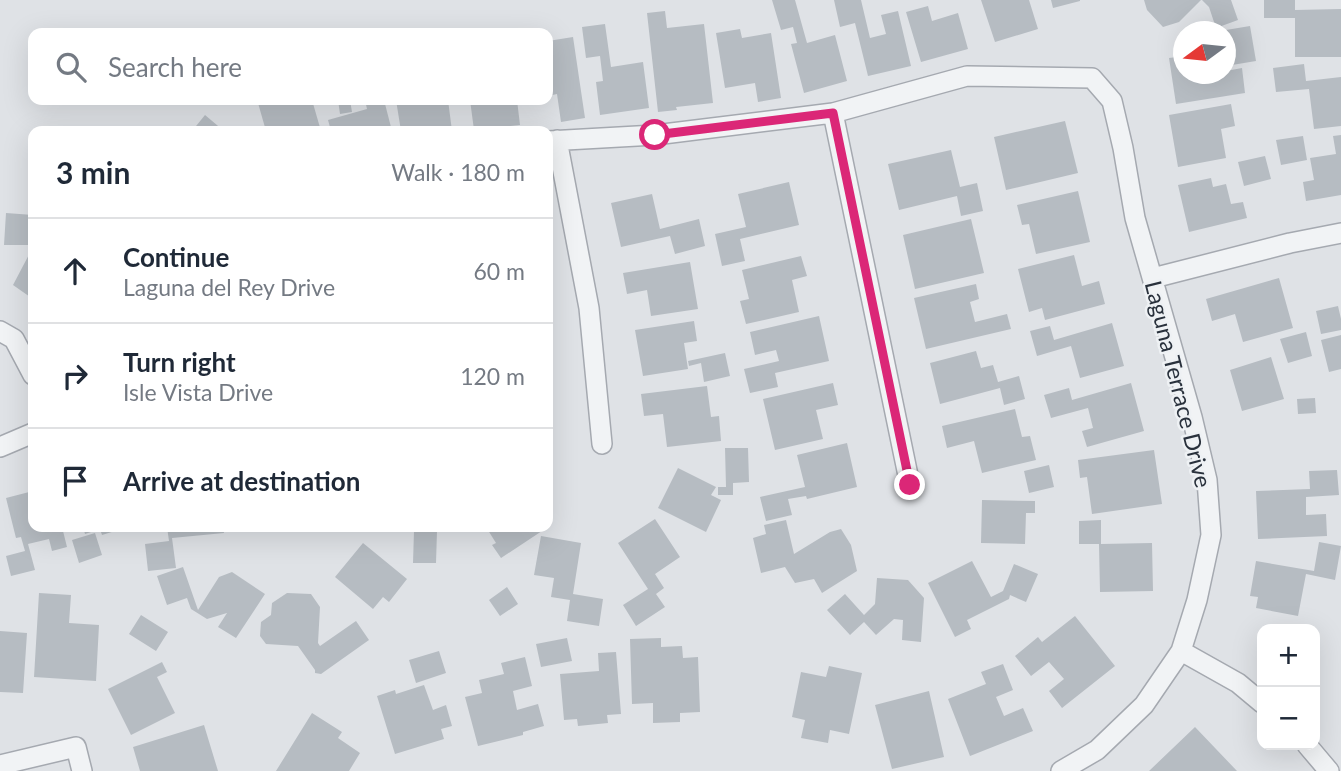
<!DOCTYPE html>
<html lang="en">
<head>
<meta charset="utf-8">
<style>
	body { margin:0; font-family:Lato,sans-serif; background:#f2f2f3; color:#1f2937 }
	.controls { position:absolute; right:21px; bottom:21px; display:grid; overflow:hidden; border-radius:14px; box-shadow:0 7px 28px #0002 }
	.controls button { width:63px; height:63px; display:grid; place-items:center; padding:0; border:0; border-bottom:2px solid #e0e1e3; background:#fff; color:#1f2937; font:35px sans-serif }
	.compass { position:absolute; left:1173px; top:21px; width:63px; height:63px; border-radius:50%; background:#fff; box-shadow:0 7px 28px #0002; rotate:255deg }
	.stop { position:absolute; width:21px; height:21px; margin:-16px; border:5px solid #db2777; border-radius:50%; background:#fff }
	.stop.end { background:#db2777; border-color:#fff; box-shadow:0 2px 7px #0008 }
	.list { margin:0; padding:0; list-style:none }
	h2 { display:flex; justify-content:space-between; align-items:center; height:91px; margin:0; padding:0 28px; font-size:30px }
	h2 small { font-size:23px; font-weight:400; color:#747a83 }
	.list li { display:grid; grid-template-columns:46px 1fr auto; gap:21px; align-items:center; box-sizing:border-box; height:105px; padding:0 28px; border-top:2px solid #e0e1e3 }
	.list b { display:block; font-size:26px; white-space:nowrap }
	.list p { margin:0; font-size:23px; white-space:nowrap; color:#747a83 }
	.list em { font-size:23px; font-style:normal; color:#747a83 }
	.icon { flex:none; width:38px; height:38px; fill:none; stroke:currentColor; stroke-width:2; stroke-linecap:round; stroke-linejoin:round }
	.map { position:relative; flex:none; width:1341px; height:771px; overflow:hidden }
	.search { position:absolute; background:#fff; box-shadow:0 7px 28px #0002; left:28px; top:28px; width:525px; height:77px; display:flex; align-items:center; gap:18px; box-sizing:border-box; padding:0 24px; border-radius:14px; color:#747a83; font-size:26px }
	.panel { position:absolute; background:#fff; box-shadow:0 7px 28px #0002; left:28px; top:126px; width:525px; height:406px; border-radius:14px }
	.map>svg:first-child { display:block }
	.building { fill:#b6bcc2 }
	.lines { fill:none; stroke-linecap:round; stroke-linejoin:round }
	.street-casing { stroke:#a5a9b0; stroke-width:22 }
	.street { stroke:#f1f3f5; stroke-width:19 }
	.route { stroke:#db2777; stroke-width:9 }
	.labels { text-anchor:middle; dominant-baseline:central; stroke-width:5; stroke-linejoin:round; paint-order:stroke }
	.street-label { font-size:23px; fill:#29313c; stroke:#eef1f4 }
</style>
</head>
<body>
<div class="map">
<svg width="1341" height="771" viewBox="0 0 1341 771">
	<rect width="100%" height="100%" fill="#dfe2e6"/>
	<path class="building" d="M772,0h23l12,43 28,-8 12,46 -43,12 -13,-49 6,-1 -4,-16 -12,3z
		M834,0h27l9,38 16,-4 -5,-19 17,-4 13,55 -43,10 -13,-53 -15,4z
		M981,0h48l9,29 -43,13z
		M1051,0h29v1l-27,7z
		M1144,0h57l-22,22 -16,5 -16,-17z
		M1202,0h29l7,20 -22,8 -7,-21z
		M1264,0h31v10l46,-1v48h-46v-39h-31z
		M928,6l4,15 26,-8 10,36 -47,13 -15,-50z
		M665,11l2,17 37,-4 9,79 -37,4 1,3 -19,2 -11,-99z
		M605,24l6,43 32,-5 6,46 -49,7 -4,-33 7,-1 -3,-25 -14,2 -4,-31z
		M1250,26l6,35 -30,5v-36z
		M740,29l2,9 29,-5 10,65 -23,4 -3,-19 -30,5 -9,-55z
		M573,37l12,81 -24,4 -4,-28 -9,2v-55z
		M1184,56v18h42v-3l16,-3 3,25 -69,11 -7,-46z
		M1304,64l2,17 35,-4v49l-27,3 -5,-40 -33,3 -3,-24z
		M267,100h45l9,31h-55l-8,-28z
		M338,100h12l2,12 -12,2z
		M365,100h19l8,31h-61l-3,-11 39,-11z
		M396,100h52l4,31h-51z
		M470,100h47l3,25 -46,5z
		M1231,104l4,22 -14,3 5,29 -48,9 -9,-52z
		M205,115l19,16h-32z
		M1065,121l13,52 -72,17 -12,-53z
		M1341,135v60l-35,6 -3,-19 11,-2 -4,-22 26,-4 -3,-18z
		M1303,136l4,24 -26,5 -5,-25z
		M951,150l9,37 17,-4 6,28 -22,5 -4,-20 -58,14 -11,-46z
		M1265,156l6,23 -27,7 -6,-24z
		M1211,178l2,9 13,-3 5,20 12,-2 4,16 -58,14 -11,-47z
		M789,182l10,43 -59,14 5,22 -23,5 -7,-32 31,-7 -8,-33z
		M1078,191l12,51 -54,12 -7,-30 -7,1 -5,-20z
		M652,194l8,35 39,-10 6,27 -30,8 -5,-18 -49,11 -10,-44z
		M6,213l27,2v30h-29z
		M971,219l13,54 -69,16 -12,-54z
		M33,247v52l-20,-14z
		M1074,255l8,31 17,-5 6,23 -60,16 -3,-12 -13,4 -11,-43z
		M801,256l6,20 -15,4 7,32 -53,12 -6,-23 9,-2 -7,-29z
		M690,262l8,47 -47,7 -4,-26 -20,4 -4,-21z
		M1279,278l14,50 -50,14 -8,-28 -23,7 -6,-22z
		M976,284l3,15 -9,3 5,20 32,-8 4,15 -85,20 -12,-51z
		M1338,306l3,13v11l-20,4 -5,-23z
		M819,316l10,45 -54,12 3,14 -28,6 -6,-24 35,-8 -3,-11 -21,5 -5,-23z
		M694,321l3,20 -13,2 4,26 -45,7 -8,-46z
		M1112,323l12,43 -44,12 -9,-32 -34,10 -7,-25 20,-5 4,14z
		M1306,332l6,24 -24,7 -8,-24z
		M1341,335v34l-12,3 -8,-32z
		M976,351l5,17 12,-3 5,17 21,-6 6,23 -21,6 -4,-17 -60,16 -10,-41z
		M725,353l5,23 -26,6 -3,-19 -12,3 -1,-5z
		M1271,357l13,42 -42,12 -12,-41z
		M833,383l5,22 -22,5 7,29 -48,11 -12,-51z
		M1131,383l13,48 -57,16 -5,-16 11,-3 -5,-20 -37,10 -7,-23 25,-7 3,12z
		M707,386l4,31 8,-1 2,25 -54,6 -4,-33 -19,2 -3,-22z
		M1315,398l1,15 -18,1 -1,-15z
		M1015,409l7,28 8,-1 6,24 -54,13 -8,-32 -27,7 -5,-22z
		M847,443l10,44 -50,12 -1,-3 -18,3 4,16 -26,6 -6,-24 45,-10 -8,-32z
		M725,448h23l1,34 -16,1v12h-15v-8h8z
		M1154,450l8,54 -70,10 -5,-37 -7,1 -2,-18z
		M1049,465l5,22 -25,6 -5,-22z
		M678,468l38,19 -5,8 10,5 -15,32 -48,-24z
		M1337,470l2,25 -33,2v18l20,-1 1,22 -69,3 -2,-48 54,-2 -1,-18z
		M33,491v36h29l5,20 -15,4 -3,-12 -21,5 7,26 -24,6 -5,-20 19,-5 -4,-14 -5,1 -10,-40z
		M982,500l53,1v12h-9l-1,31 -44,-1z
		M655,519l25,38 -25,17 9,14 -8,6 9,13 -29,19 -13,-21 25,-16 -30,-46z
		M786,520l8,34 36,-22 11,-3 10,16 6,26 -35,22 -8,-14 -19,4 -10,-16 -24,6 -8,-35 13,-4 -2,-9z
		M1101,520v24l51,-1 1,48 -53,1 -1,-48h-20v-23z
		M83,527h45l-26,8 -2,-6 -15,5z
		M167,527h56l1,6 -52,5 4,30 -28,3 -3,-27 24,-3z
		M486,527h62l-47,31 -9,-13 4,-2z
		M414,531h23l-1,32h-23z
		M95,533l7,22 -23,8 -7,-23z
		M541,536l40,7 -8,51 30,5 -4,27 -32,-5 3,-21 -19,-3 3,-19 -20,-3z
		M1319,542l22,4 -6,34 -29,-6 -8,42 -42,-8 2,-11 -8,-1 6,-35 58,10z
		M363,543l44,36 -18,23 -6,-5 -10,12 -38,-32z
		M972,561l19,36 12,-6 11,-27 24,10 -12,28 -16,-7 -1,4 -42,21 4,9 -16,8 -27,-54z
		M183,567l15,43 21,-33 13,-5 33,22 -29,44 -18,-11 9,-14 -20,6 -16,-10 -4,-11 -20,7 -10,-29z
		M877,578l31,2 16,18 -3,44 -19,-2 1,-20 -9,-1 -18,16 -12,-13 -14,13 -23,-25 18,-16 19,21 11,-11z
		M507,587l11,17 -18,12 -11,-16z
		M39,593l32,2 -2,28 30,2 -3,56 -62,-4z
		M287,593l24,1 9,13 -2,36 2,3 36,-25 13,19 -48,34 -6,-1v-3l-17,-24 -32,-2 -6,-8 1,-14 10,-7 1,-12z
		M141,615l27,17 -12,19 -27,-17z
		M1075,616l40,50 -53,42 -13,-17 15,-12 -15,-17 -18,14 -16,-20 23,-19 4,5z
		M0,631l27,2 -4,60 -23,-1z
		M567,638l5,23 -31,6 -5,-23z
		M661,638v9l21,-1 1,12 15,-1 2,55 -20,1v9l-27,1v-20l-21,1 -2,-65z
		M439,651l7,22 -30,10 -7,-23z
		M616,652l5,62 -14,1 1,8 -30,3 -1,-7 -13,1 -4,-46 39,-3 -1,-18z
		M525,657l7,29 -19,5 4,19 21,-6 6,22 -21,6v3l-45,11 -13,-49 17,-4 -3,-13 25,-6 -3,-11z
		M162,662l5,10 -10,5 18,36 -44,22 -23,-46z
		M1003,664l10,26 -17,7 8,19 19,-8 10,23 -63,25 -22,-57 38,-15 -5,-12z
		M829,666l33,7 -13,61 -19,-4 -2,13 -27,-5 4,-18 -13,-3 9,-45 25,5z
		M424,685l9,25 13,-5 6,21 -11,3 3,10 -49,15 -18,-58 18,-6 1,4z
		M929,691l15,66 -52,12 -17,-64z
		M312,713l30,19 -4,6 22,15 -11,18h-73z
		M204,725l14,46h-78l-7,-24z
		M1195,727l42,44h-88z"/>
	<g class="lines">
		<defs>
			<path id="street" d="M833,113l77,372
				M557,140l32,168 13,136
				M548,141l107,-6 178,-22 134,-37 125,2 20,23 11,47 12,70 57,199 15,63 4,55 -14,65 -16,51 -37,54 -47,45 -36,21
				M1153,278l137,-35 51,-10
				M0,331l14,8 19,36
				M0,447l33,-14
				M1181,651l57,32 24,20
				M1307,745l22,26
				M0,765l76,-18 6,24"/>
		</defs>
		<use href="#street" class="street-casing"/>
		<use href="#street" class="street"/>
	</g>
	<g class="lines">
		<path class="route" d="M655,135l178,-22 77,372"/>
	</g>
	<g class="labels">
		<g class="street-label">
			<text transform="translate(1179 384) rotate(76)">Laguna Terrace Drive</text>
		</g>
	</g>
</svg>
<div class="controls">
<button>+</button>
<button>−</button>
</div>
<svg class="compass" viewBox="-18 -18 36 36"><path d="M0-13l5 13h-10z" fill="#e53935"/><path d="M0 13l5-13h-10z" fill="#747a83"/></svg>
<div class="stop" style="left:655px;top:135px"></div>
<div class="stop end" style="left:910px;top:485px"></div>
<div class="search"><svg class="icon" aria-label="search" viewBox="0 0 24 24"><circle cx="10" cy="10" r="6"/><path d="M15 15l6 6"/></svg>Search here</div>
<section class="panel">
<h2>3 min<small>Walk · 180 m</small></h2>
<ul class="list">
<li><svg class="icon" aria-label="ahead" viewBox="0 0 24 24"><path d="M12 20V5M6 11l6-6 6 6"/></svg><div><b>Continue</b><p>Laguna del Rey Drive</p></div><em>60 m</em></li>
<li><svg class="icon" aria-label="right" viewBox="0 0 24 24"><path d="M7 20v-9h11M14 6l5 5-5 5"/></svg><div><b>Turn right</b><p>Isle Vista Drive</p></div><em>120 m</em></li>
<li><svg class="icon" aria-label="arrive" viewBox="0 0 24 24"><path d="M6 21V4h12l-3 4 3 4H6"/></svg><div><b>Arrive at destination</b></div></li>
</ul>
</section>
</div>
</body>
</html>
